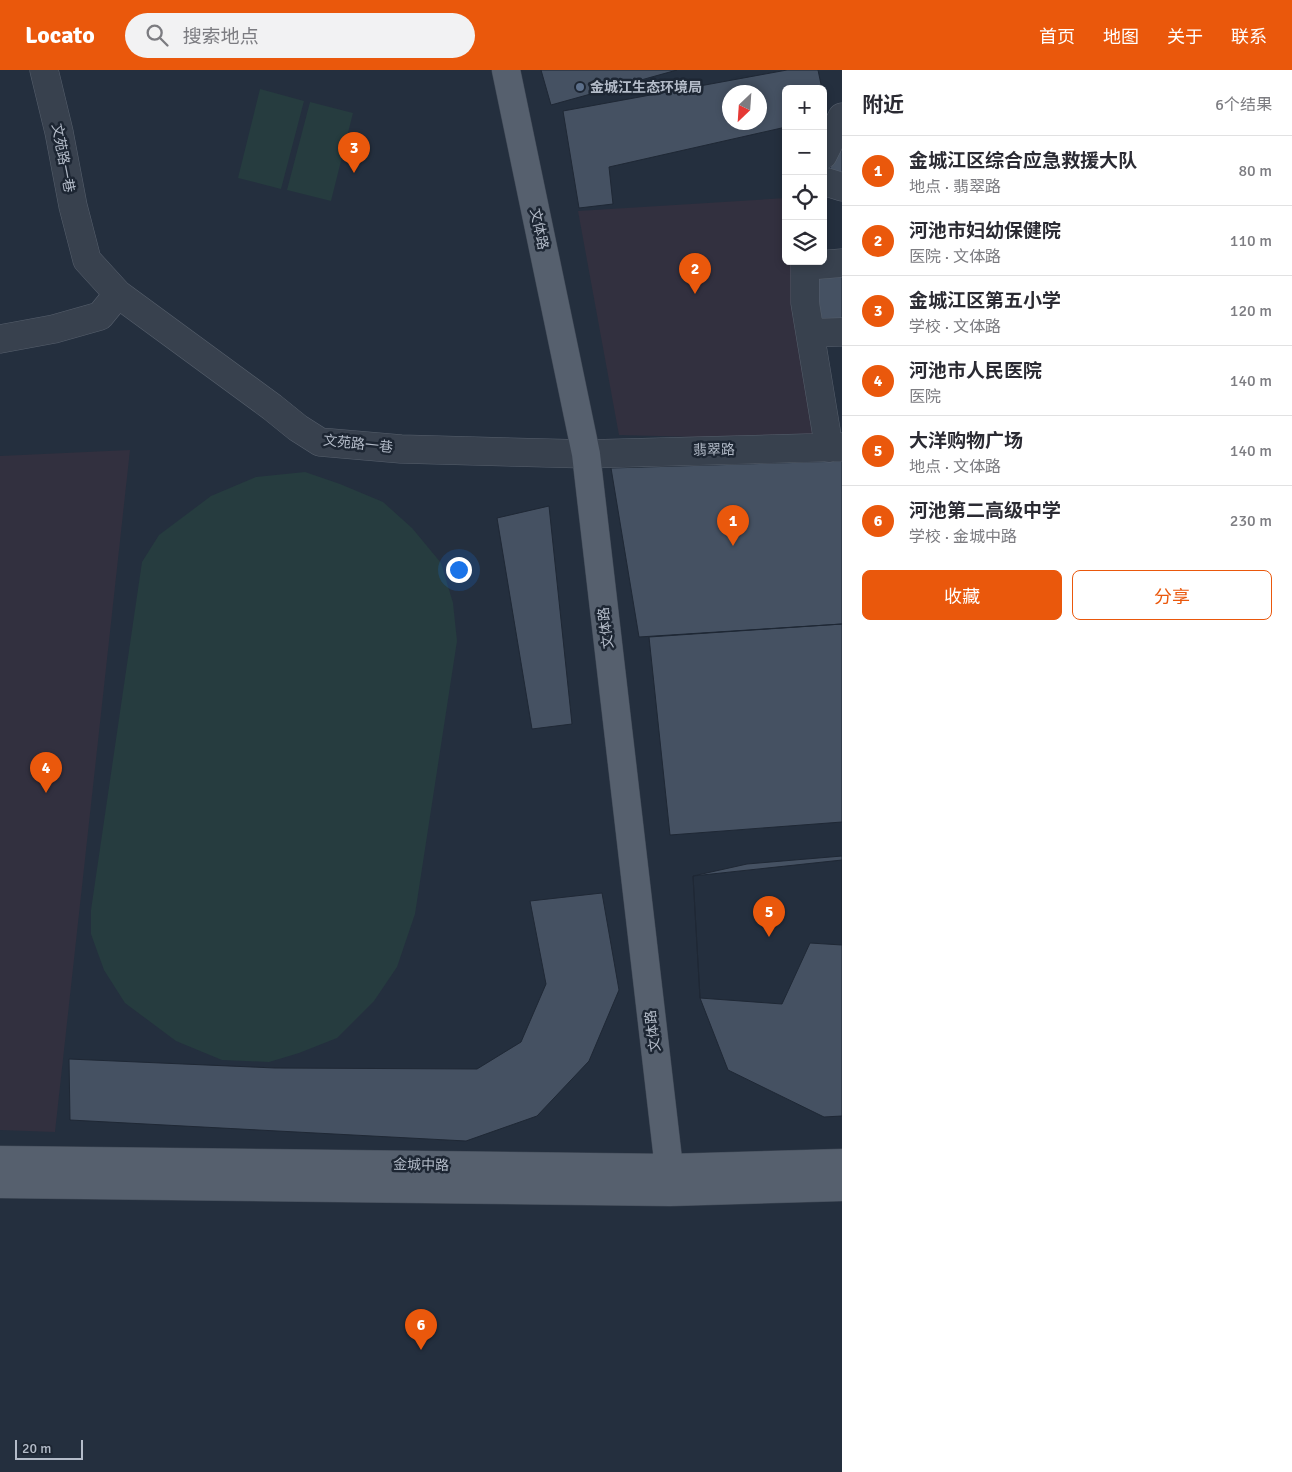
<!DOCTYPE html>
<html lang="zh">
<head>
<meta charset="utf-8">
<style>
	body { margin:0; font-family:Signika,"Noto Sans SC",sans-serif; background:#f2f2f3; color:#2b2b33 }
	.controls { position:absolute; right:15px; top:15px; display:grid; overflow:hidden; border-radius:8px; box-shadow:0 2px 8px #0003 }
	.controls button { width:45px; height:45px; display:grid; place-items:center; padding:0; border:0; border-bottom:1px solid #e1e1e2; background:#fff; color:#2b2b33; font:25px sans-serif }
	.compass { position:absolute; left:722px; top:15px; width:45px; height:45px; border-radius:50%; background:#fff; box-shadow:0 2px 8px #0003; rotate:205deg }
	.scale { position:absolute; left:15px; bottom:12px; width:68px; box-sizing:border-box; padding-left:5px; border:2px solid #b4bcc9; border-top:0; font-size:14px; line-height:18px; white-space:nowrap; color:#b4bcc9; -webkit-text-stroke:4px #1d2633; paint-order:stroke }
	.you { position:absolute; left:458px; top:499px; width:18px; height:18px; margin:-12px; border:4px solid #fff; border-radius:50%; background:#1a73e8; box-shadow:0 0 0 8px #1a73e833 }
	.badge { display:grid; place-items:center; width:32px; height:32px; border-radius:50%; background:#ea580c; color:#fff; font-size:16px; font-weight:700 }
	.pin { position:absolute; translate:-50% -41px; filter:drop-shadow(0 1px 2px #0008) }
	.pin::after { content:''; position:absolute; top:26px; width:18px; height:15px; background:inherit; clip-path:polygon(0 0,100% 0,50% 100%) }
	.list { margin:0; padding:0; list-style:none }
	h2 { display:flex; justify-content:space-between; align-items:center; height:65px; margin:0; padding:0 20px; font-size:21px }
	h2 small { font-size:16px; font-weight:400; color:#7c7c81 }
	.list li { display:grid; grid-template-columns:32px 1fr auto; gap:15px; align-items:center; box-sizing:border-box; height:70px; padding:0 20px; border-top:1px solid #e1e1e2 }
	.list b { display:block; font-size:19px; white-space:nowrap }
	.list p { margin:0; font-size:16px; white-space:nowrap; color:#7c7c81 }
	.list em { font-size:16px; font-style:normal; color:#7c7c81 }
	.actions { display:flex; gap:10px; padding:15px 20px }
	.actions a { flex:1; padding:11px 0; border:1px solid #ea580c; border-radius:8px; text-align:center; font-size:18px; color:#ea580c }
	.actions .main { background:#ea580c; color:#fff }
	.icon { flex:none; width:28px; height:28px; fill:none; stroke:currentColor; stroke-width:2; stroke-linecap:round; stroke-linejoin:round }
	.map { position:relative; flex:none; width:842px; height:1402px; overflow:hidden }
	header { display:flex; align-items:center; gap:30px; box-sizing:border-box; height:70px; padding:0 25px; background:#ea580c; color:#fff }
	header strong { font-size:24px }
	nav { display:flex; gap:28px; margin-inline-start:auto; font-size:18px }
	.search { width:350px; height:45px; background:#f2f2f3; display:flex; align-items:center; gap:12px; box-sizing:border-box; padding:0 18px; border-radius:28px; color:#7c7c81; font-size:19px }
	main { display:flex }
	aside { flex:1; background:#fff }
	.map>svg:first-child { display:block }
	.medical { fill:#32303f }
	.green { fill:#263c3f }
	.building { fill:#455162; stroke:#1f2835; fill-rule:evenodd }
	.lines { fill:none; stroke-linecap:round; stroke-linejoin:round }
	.minor-casing { stroke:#565f6c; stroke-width:29 }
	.major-casing { stroke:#414a57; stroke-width:29 }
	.minor { stroke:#38414e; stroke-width:28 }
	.major { stroke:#56606e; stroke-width:28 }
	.service-dot { fill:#5c6f8a; stroke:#1d2633; stroke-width:2 }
	.labels { text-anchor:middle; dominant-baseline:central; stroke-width:5; stroke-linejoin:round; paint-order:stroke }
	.poi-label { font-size:14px; font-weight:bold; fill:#b4bcc9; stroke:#1d2633; text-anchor:start }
	.street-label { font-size:14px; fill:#b4bcc9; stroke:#1d2633 }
</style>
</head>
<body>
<header>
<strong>Locato</strong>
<div class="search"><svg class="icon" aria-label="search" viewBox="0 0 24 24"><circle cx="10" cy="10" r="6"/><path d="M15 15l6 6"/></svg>搜索地点</div>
<nav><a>首页</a><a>地图</a><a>关于</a><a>联系</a></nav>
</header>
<main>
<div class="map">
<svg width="842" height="1402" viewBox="0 0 842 1402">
	<rect width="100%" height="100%" fill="#242f3e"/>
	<path class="medical" d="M786,128v63h9l4,67 14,112 -194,-5 -41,-224z
		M130,380l-75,682 -55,-2v-674z"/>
	<path class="green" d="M260,19l44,12 -23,88 -43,-11z
		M310,32l43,11 -22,88 -44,-11z
		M305,402l35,12 43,18 29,26 29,35 12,40 4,38 -42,273 -18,53 -23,34 -37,37 -38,15 -30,9 -47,-2 -46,-19 -51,-38 -21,-33 -13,-36v-24l51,-348 17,-27 52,-39 45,-19z"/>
	<path class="building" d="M541,0h136l-126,35z
		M787,0h31l4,19h-36v38l-177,40 4,37 -34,4 -16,-97zM729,22h30v30h-30z
		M823,25l5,22 -5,1z
		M842,64v42l-13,-4z
		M842,204v45l-26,1 -6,-43z
		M842,391v163l-203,13 -28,-169z
		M549,436l23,218 -40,5 -35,-211z
		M842,554v198l-172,13 -21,-198z
		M842,786v260l-18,1 -96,-47 -28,-72 -7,-122 54,-12z
		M842,790v85l-32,-2 -28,61 -82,-6 -7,-122z
		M602,823l17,97 -30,71 -52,55 -71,25 -396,-21 -1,-61 206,9 202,1 44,-27 25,-58 -16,-83z"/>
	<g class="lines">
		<defs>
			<path id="minor" d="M44,0l15,62 14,74 14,54 31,34
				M823,85l19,-38
				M823,111l19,6
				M805,191v42l24,145
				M805,196l37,-3
				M810,263l32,-1
				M0,269l54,-10 46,-13 18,-22 154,113 26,21 22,14 81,7 185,5 256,-7"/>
			<path id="major" d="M506,0l80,384 83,714 1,24
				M0,1090l669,8 173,-5
				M0,1114l670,8 172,-5"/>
		</defs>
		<use href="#minor" class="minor-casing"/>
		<use href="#major" class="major-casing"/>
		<use href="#minor" class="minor"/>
		<use href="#major" class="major"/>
	</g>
	<circle class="service-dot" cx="580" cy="17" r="5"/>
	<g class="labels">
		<g class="poi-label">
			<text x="590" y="17">金城江生态环境局</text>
		</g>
		<g class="street-label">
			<text transform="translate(63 88) rotate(79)">文苑路一巷</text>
			<text transform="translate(539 159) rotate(78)">文体路</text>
			<text transform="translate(358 374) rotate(6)">文苑路一巷</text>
			<text transform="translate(714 380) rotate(-1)">翡翠路</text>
			<text transform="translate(606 558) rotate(-97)">文体路</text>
			<text transform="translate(653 961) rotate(-97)">文体路</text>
			<text transform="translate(421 1095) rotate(1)">金城中路</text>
		</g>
	</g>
</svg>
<div class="controls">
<button>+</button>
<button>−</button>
<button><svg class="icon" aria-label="locate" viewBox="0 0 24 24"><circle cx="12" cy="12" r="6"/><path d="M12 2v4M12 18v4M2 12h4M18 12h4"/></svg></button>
<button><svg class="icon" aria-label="layers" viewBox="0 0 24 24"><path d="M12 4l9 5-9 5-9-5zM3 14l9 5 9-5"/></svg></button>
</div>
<svg class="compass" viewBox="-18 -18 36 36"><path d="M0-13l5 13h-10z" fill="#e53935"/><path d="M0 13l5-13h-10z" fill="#7c7c81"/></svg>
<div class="scale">20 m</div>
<div class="you"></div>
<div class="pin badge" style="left:733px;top:476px">1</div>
<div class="pin badge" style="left:695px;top:224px">2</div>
<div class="pin badge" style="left:354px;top:103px">3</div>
<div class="pin badge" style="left:46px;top:723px">4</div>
<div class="pin badge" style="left:769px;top:867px">5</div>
<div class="pin badge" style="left:421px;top:1280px">6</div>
</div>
<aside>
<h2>附近<small>6个结果</small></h2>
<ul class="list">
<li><span class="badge">1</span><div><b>金城江区综合应急救援大队</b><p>地点 · 翡翠路</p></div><em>80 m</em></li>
<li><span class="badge">2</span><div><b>河池市妇幼保健院</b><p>医院 · 文体路</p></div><em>110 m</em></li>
<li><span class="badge">3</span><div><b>金城江区第五小学</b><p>学校 · 文体路</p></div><em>120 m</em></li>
<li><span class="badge">4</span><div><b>河池市人民医院</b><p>医院</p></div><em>140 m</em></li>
<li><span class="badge">5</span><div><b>大洋购物广场</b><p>地点 · 文体路</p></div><em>140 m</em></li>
<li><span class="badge">6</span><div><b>河池第二高级中学</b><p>学校 · 金城中路</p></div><em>230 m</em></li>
</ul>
<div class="actions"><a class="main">收藏</a><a>分享</a></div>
</aside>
</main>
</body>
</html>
